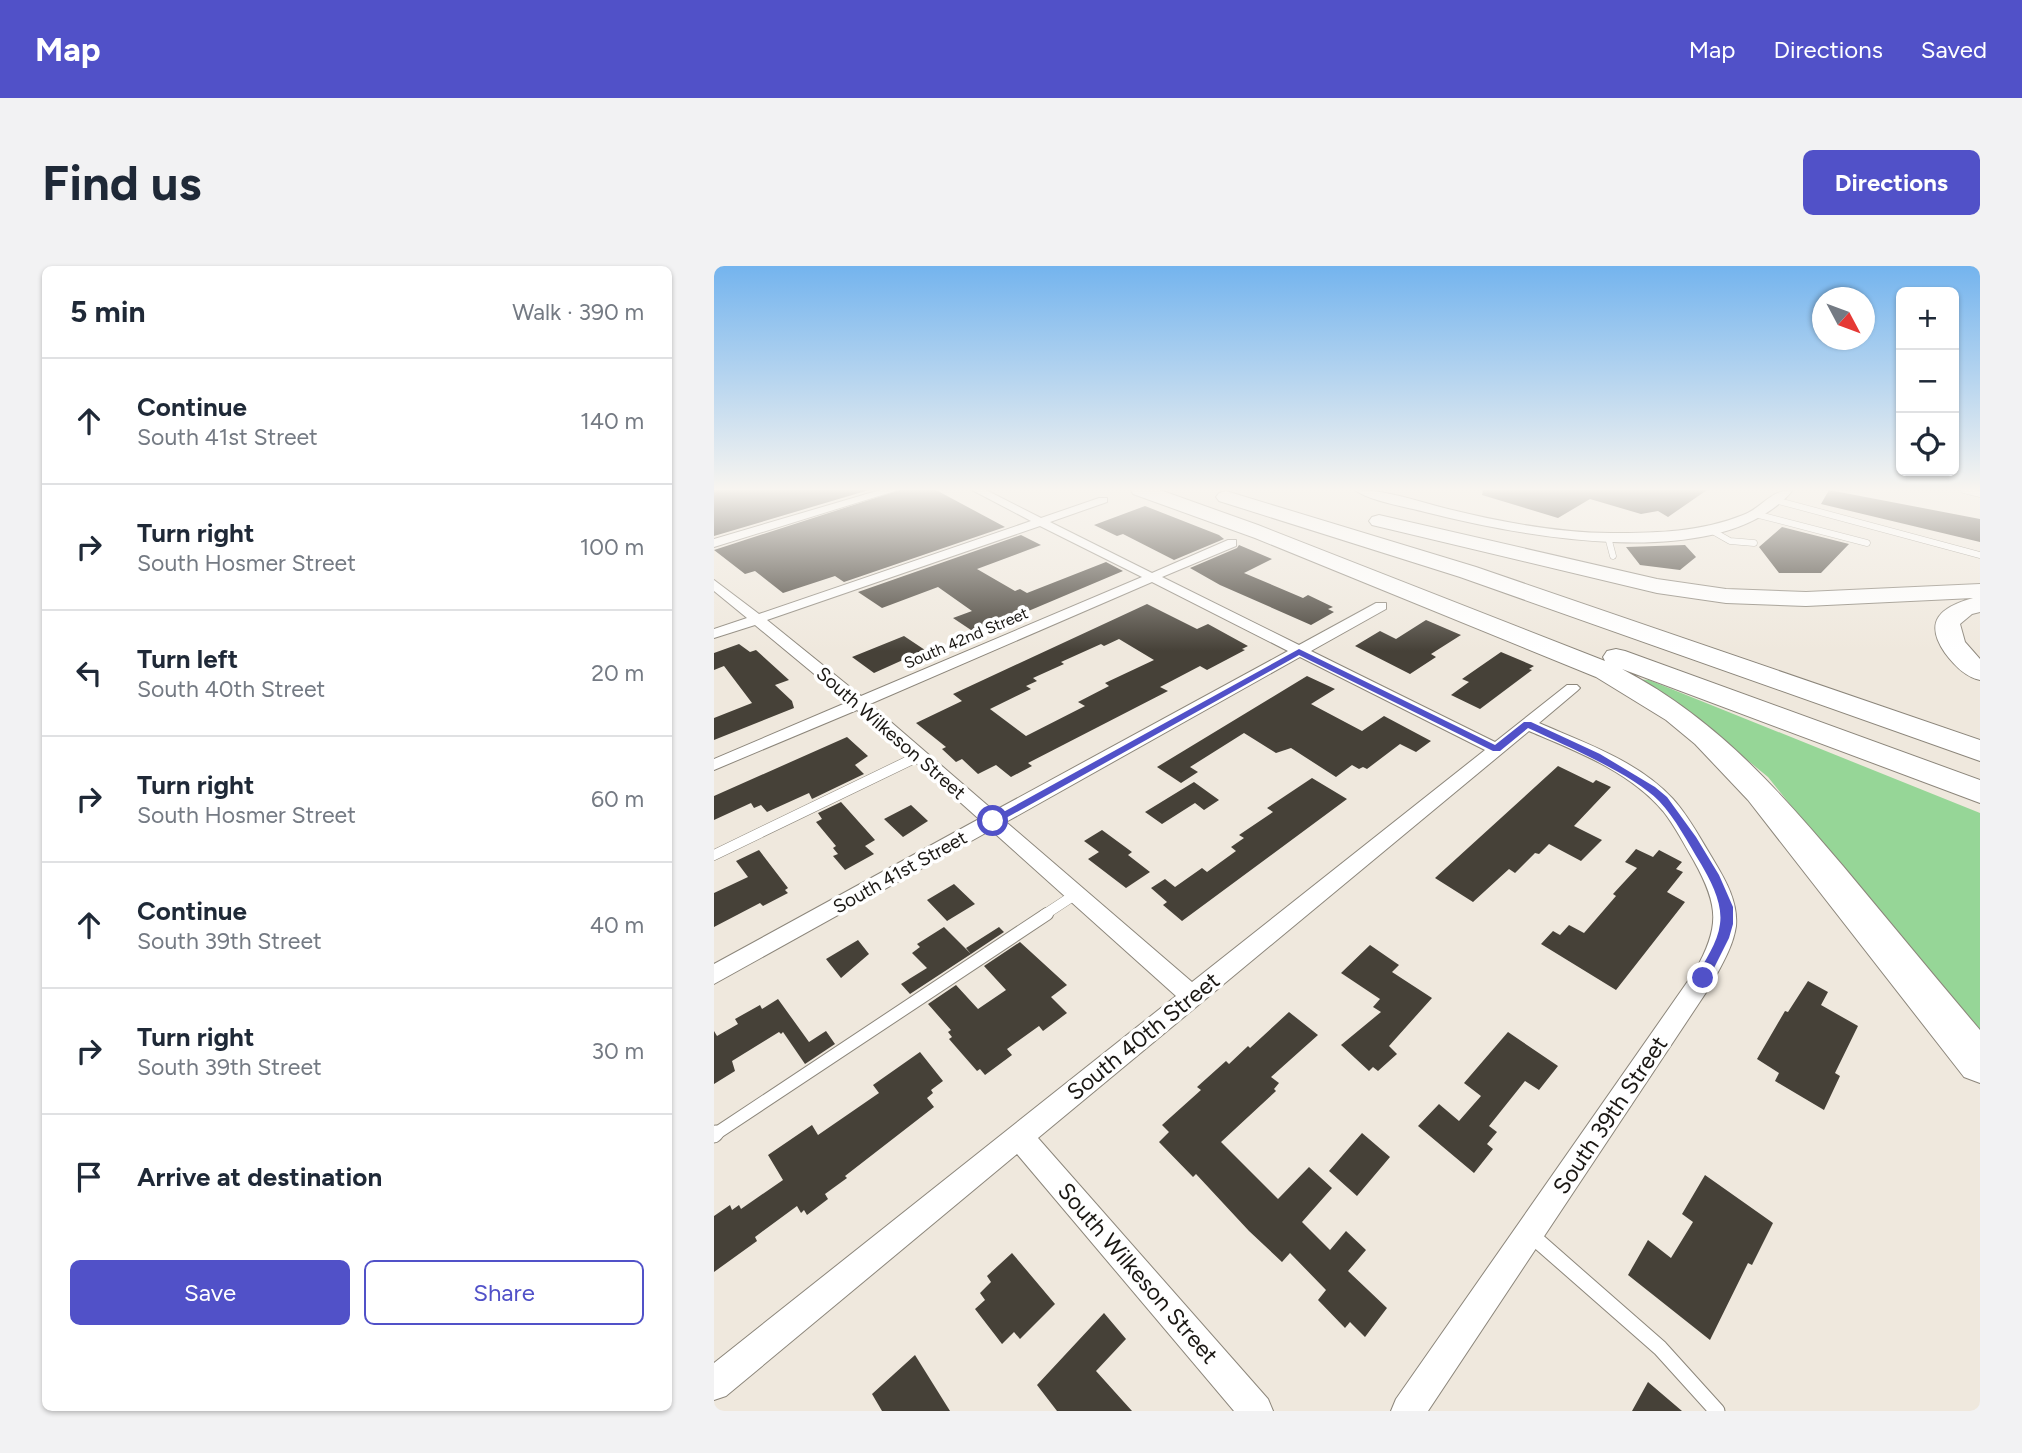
<!DOCTYPE html>
<html lang="en">
<head>
<meta charset="utf-8">
<style>
	body { margin:0; font-family:Figtree,sans-serif; background:#f2f2f3; color:#1f2937 }
	.controls { position:absolute; right:21px; top:21px; display:grid; overflow:hidden; border-radius:10px; box-shadow:0 2px 5px #0004 }
	.controls button { width:63px; height:63px; display:grid; place-items:center; padding:0; border:0; border-bottom:2px solid #e0e1e3; background:#fff; color:#1f2937; font:35px sans-serif }
	.compass { position:absolute; left:1098px; top:21px; width:63px; height:63px; border-radius:50%; background:#fff; box-shadow:0 2px 5px #0004; rotate:131deg }
	.stop { position:absolute; width:21px; height:21px; margin:-16px; border:5px solid #5151c8; border-radius:50%; background:#fff }
	.stop.end { background:#5151c8; border-color:#fff; box-shadow:0 2px 7px #0008 }
	.list { margin:0; padding:0; list-style:none }
	h2 { display:flex; justify-content:space-between; align-items:center; height:91px; margin:0; padding:0 28px; font-size:30px }
	h2 small { font-size:23px; font-weight:400; color:#747a83 }
	.list li { display:grid; grid-template-columns:46px 1fr auto; gap:21px; align-items:center; box-sizing:border-box; height:126px; padding:0 28px; border-top:2px solid #e0e1e3 }
	.list b { display:block; font-size:26px; white-space:nowrap }
	.list p { margin:0; font-size:23px; white-space:nowrap; color:#747a83 }
	.list em { font-size:23px; font-style:normal; color:#747a83 }
	.actions { display:flex; gap:14px; padding:21px 28px }
	.actions a { flex:1; padding:16px 0; border:2px solid #5151c8; border-radius:10px; text-align:center; font-size:24px; color:#5151c8 }
	.actions .main { background:#5151c8; color:#fff }
	.icon { flex:none; width:38px; height:38px; fill:none; stroke:currentColor; stroke-width:2; stroke-linecap:round; stroke-linejoin:round }
	.map { position:relative; flex:none; width:1266px; height:1145px; overflow:hidden; border-radius:10px }
	header { display:flex; align-items:center; gap:42px; box-sizing:border-box; height:98px; padding:0 35px; background:#5151c8; color:#fff }
	header strong { font-size:33px }
	nav { display:flex; gap:38px; margin-inline-start:auto; font-size:24px }
	.intro { display:flex; align-items:center; justify-content:space-between; box-sizing:border-box; height:168px; padding:0 42px }
	h1 { margin:0; font-size:49px }
	.button { padding:18px 32px; border-radius:10px; background:#5151c8; color:#fff; font-size:24px; font-weight:700 }
	main { display:flex; gap:42px; padding:0 42px }
	aside { flex:1; background:#fff; border-radius:10px; box-shadow:0 2px 5px #0004 }
	.map>svg:first-child { display:block }
	.green { fill:#96d697 }
	.building { fill:#464138; fill-rule:evenodd }
	.lines { fill:none; stroke-linecap:round; stroke-linejoin:round }
	.service-far3-casing { stroke:#8c867b; stroke-width:7 }
	.service-far2-casing { stroke:#8c867b; stroke-width:11 }
	.service-far1-casing { stroke:#8c867b; stroke-width:14 }
	.service-casing { stroke:#8c867b; stroke-width:17 }
	.minor-casing { stroke:#8c867b; stroke-width:2 }
	.tertiary-casing { stroke:#8c867b; stroke-width:2 }
	.motorway-casing { stroke:#8c867b; stroke-width:2 }
	.service-far3 { stroke:#fff; stroke-width:6 }
	.service-far2 { stroke:#fff; stroke-width:10 }
	.service-far1 { stroke:#fff; stroke-width:12 }
	.service { stroke:#fff; stroke-width:15 }
	.minor { fill:#fff; fill-rule:evenodd }
	.tertiary { fill:#fff; fill-rule:evenodd }
	.motorway { fill:#fff; fill-rule:evenodd }
	.route { fill:#5151c8 }
	.labels { text-anchor:middle; dominant-baseline:central; stroke-width:7; stroke-linejoin:round; paint-order:stroke }
	.far-street-label { font-size:16px; fill:#1b1814; stroke:#fff }
	.street-label { font-size:19px; fill:#1b1814; stroke:#fff }
	.near-street-label { font-size:23px; fill:#1b1814; stroke:#fff }
</style>
</head>
<body>
<header>
<strong>Map</strong>
<nav><a>Map</a><a>Directions</a><a>Saved</a></nav>
</header>
<div class="intro"><h1>Find us</h1><a class="button">Directions</a></div>
<main>
<aside>
<h2>5 min<small>Walk · 390 m</small></h2>
<ul class="list">
<li><svg class="icon" aria-label="ahead" viewBox="0 0 24 24"><path d="M12 20V5M6 11l6-6 6 6"/></svg><div><b>Continue</b><p>South 41st Street</p></div><em>140 m</em></li>
<li><svg class="icon" aria-label="right" viewBox="0 0 24 24"><path d="M7 20v-9h11M14 6l5 5-5 5"/></svg><div><b>Turn right</b><p>South Hosmer Street</p></div><em>100 m</em></li>
<li><svg class="icon" aria-label="left" viewBox="0 0 24 24"><path d="M17 20v-9H6M10 6l-5 5 5 5"/></svg><div><b>Turn left</b><p>South 40th Street</p></div><em>20 m</em></li>
<li><svg class="icon" aria-label="right" viewBox="0 0 24 24"><path d="M7 20v-9h11M14 6l5 5-5 5"/></svg><div><b>Turn right</b><p>South Hosmer Street</p></div><em>60 m</em></li>
<li><svg class="icon" aria-label="ahead" viewBox="0 0 24 24"><path d="M12 20V5M6 11l6-6 6 6"/></svg><div><b>Continue</b><p>South 39th Street</p></div><em>40 m</em></li>
<li><svg class="icon" aria-label="right" viewBox="0 0 24 24"><path d="M7 20v-9h11M14 6l5 5-5 5"/></svg><div><b>Turn right</b><p>South 39th Street</p></div><em>30 m</em></li>
<li><svg class="icon" aria-label="arrive" viewBox="0 0 24 24"><path d="M6 21V4h12l-3 4 3 4H6"/></svg><div><b>Arrive at destination</b></div></li>
</ul>
<div class="actions"><a class="main">Save</a><a>Share</a></div>
</aside>
<div class="map">
<svg width="1266" height="1145" viewBox="0 0 1266 1145">
	<rect width="100%" height="100%" fill="#efe8dd"/>
	<path class="green" d="M920,413l15,1 331,133v220l-124,-146 -88,-110 -99,-81z"/>
	<path class="building" d="M0,224h155l-155,46z
		M186,224h36l69,37 -161,55 -9,-6 -52,17 -28,-22 -10,3 -31,-24z
		M769,224h224l-39,27 -10,-6 -17,3 -51,-15 -32,19 -76,-23z
		M1115,224l151,29v23l-159,-38z
		M431,240l74,29 5,4 -50,21 -51,-26 -6,2 -23,-11z
		M1068,261l67,17 -28,29h-42l-20,-26z
		M307,269l20,10 -64,24 38,22 5,-2 7,4 79,-31 17,9 -111,47 -41,12 -18,-12 19,-7 -34,-24 -56,21 -24,-16z
		M525,279l33,14 -28,14 59,25 5,-3 25,12 -5,2 6,3 -23,13 -91,-40 -30,-17 47,-20z
		M971,279l11,12 -16,13 -40,-5 -14,-18z
		M433,338l50,25 11,-5 40,22 -6,3 3,1 -38,20 -7,-4 -40,21 8,4 -140,72 4,3 -21,11 -15,-12 -18,9 -16,-15 -6,3 -14,-13 4,-2 -30,-24 46,-22 -9,-7zM405,373l35,21 -49,23 4,3 -31,16 7,4 -59,30 -36,-27 41,-20 -5,-3 11,-5 -4,-3 31,-14 -3,-2 40,-18 3,2z
		M712,354l35,15 -30,19 5,3 -26,17 -55,-28 25,-15 16,8z
		M190,370l21,14 -51,23 -22,-16z
		M25,378l11,8 6,-2 33,30 -14,5 17,16 2,7 -80,32v-22l38,-15 -28,-37 -10,4v-17z
		M787,386l33,14 -5,3 3,1 -52,39 -29,-14 18,-13 -7,-3z
		M593,410l28,13 -24,15 51,27 22,-15 47,25 -15,11 -16,-8 -33,25 -4,-2 -4,2 -7,-4 -16,12 -45,-29 -15,5 -32,-20 -54,34 8,5 -17,11 -24,-16z
		M133,471l21,19 -13,9 9,9 -52,25 -3,-6 -42,19 -6,-7 -7,3 -3,-5 -37,17v-24z
		M844,500l35,17 3,-3 15,7 -37,39 28,14 -21,21 -32,-17 -10,10 -4,-1 -20,20 -6,-4 -36,33 -38,-24z
		M598,512l35,21 -165,122 -19,-16 4,-3 -16,-14 14,-9 10,8 27,-19 5,4 29,-21 -5,-4 13,-9 -5,-3 34,-23 -6,-4z
		M480,516l25,18 -15,10 -9,-7 -33,21 -17,-12z
		M127,536l34,38 -10,6 9,8 -29,16 -12,-14 5,-2 -5,-6 3,-2 -20,-24 6,-3 -4,-6z
		M197,539l17,16 -25,16 -19,-18z
		M388,564l30,22 -4,3 22,17 -24,16 -38,-29 11,-7 -15,-11z
		M922,583l17,8 6,-7 23,12 -6,7 7,3 -16,20 18,10 -69,88 -75,-46 12,-13 7,4 9,-10 15,8 32,-37 -3,-2 24,-26 -12,-6z
		M45,584l29,38 -3,2 3,3 -25,13 -3,-3 -46,24v-34l34,-16 -12,-16z
		M240,618l21,20 -28,17 -20,-21z
		M230,661l27,27 -61,40 -9,-10 26,-16 -15,-15 8,-6 -3,-3z
		M285,661l5,5 -33,22 -5,-6z
		M144,674l11,14 -28,24 -15,-19z
		M306,676l47,43 -16,12 16,16 -24,18 -4,-5 -32,23 5,6 -27,20 -5,-6 -3,2 -28,-32 3,-2 -4,-5 3,-2 -23,-26 28,-19 22,24 28,-19 -22,-24z
		M656,679l29,20 -7,7 40,26 -43,48 8,8 -19,17 -5,-4 -4,4 -28,-26 40,-33 -8,-5 7,-8 -39,-26z
		M1094,715l20,11 -7,13 37,21 -23,47 5,3 -16,34 -49,-29 4,-8 -22,-14 28,-48 3,1z
		M64,733l31,43 17,-11 9,13 -30,20 -22,-32 -2,2 -2,-2 -47,29 3,10 -21,13v-53l3,5 21,-12 -3,-5 25,-14 2,4z
		M575,746l29,23 -47,42 8,6 -5,6 2,2 -55,51 57,57 31,-32 23,21 -30,34 28,28 16,-19 20,19 -18,21 39,37 -22,29 -15,-15 -5,6 -27,-28 8,-10 -36,-37 -8,9 -33,-31 -53,-57 -3,3 -34,-35 10,-10 -7,-7 39,-35 -4,-3 29,-26 3,3 19,-18 2,2z
		M794,766l50,34 -19,24 -14,-9 -36,45 8,6 -10,12 6,5 -19,24 -56,-47 21,-22 20,17 22,-25 -17,-13z
		M206,786l23,29 -12,9 2,3 -6,5 7,9 -89,69 2,2 -22,16 3,5 -21,16 -3,-5 -3,3 -4,-7 -42,31 2,4 -43,31v-56l16,-11 2,5 7,-5 2,4 42,-29 -15,-25 44,-30 6,10 61,-42 -6,-8z
		M648,867l28,24 -33,39 -28,-25z
		M991,909l68,48 -21,42 -4,-2 -38,77 -82,-65 20,-35 23,18 22,-36 -11,-8z
		M298,987l43,51 -35,35 -6,-7 -12,12 -27,-35 10,-9 -5,-7 11,-11 -4,-6z
		M390,1047l22,26 -30,32 36,40h-75l-20,-26z
		M201,1089l35,56h-68l-10,-17z
		M934,1116l34,29h-50z"/>
	<g class="lines">
		<defs>
			<path id="service-far3" d="M1250,224l16,4
				M1061,234l205,55
				M1041,248l112,29
				M995,263l21,12 24,2
				M894,271l5,19"/>
			<path id="service-far2" d="M0,589l205,-99
				M330,649l32,-21"/>
			<path id="service-far1" d="M0,869l333,-221"/>
			<path id="service" d="M0,869l2,-2
				M816,968l130,114 57,63"/>
			<path id="minor" d="M166,224h18l-184,57v-8z
				M258,224h14l55,28 58,-20h8v4l-57,20 102,51 76,-33h8v6l-74,31 137,68 77,-42h10v6l-75,42 184,91 72,-57h10l3,3 -3,3 -38,32c46,20 99,38 134,76 17,19 28,41 41,62 12,20 24,41 22,65 -3,21 -15,40 -25,59l-283,426h-37l5,-12 299,-428c25,-44 24,-65 -1,-110 -10,-17 -19,-35 -31,-50 -34,-40 -87,-60 -134,-80l-491,407 230,261 5,12h-39l-217,-257 -291,242 -12,4v-37l462,-367 -185,-166 -277,154v-20l265,-145 -122,-109 -143,60v-11l134,-57 -93,-77 -41,13v-9l33,-11 -33,-27v-11l45,34 272,-93zM326,260l102,51 -281,119 -94,-76zM438,316l136,69 -294,160 -124,-107zM586,391l185,93 -293,232 -186,-160z"/>
			<path id="tertiary" d="M641,224c32,0 62,11 93,19 53,13 109,24 163,24 45,0 90,-1 132,-18 21,-8 26,-25 50,-25 -72,86 -273,46 -368,22 -18,-5 -56,-11 -70,-22z"/>
			<path id="motorway" d="M417,224h29l98,35 347,136 -2,-4 4,-6 9,-2 9,2 355,129v23l-358,-134c93,49 154,118 221,197 46,55 91,110 137,164v53l-16,-6 -216,-277 -53,-56 -29,-24 -70,-43 -341,-139 -122,-44z
				M512,225l250,76 504,173v21l-520,-184 -241,-76 -3,-4 3,-4z
				M665,249l278,64 69,10 80,3 174,-8v28l-8,2 -12,10 5,18 15,17v21c-15,-3 -26,-15 -35,-27 -22,-32 -4,-46 28,-55l-167,8 -80,-3 -69,-10 -285,-68 -3,-4 3,-4z"/>
		</defs>
		<use href="#service-far3" class="service-far3-casing"/>
		<use href="#service-far2" class="service-far2-casing"/>
		<use href="#service-far1" class="service-far1-casing"/>
		<use href="#service" class="service-casing"/>
		<use href="#minor" class="minor-casing"/>
		<use href="#tertiary" class="tertiary-casing"/>
		<use href="#motorway" class="motorway-casing"/>
		<use href="#service-far3" class="service-far3"/>
		<use href="#service-far2" class="service-far2"/>
		<use href="#service-far1" class="service-far1"/>
		<use href="#service" class="service"/>
		<use href="#minor" class="minor"/>
		<use href="#tertiary" class="tertiary"/>
		<use href="#motorway" class="motorway"/>
	</g>
	<linearGradient id="sky" x2="0" y2="1"><stop stop-color="#74b4ee"/><stop offset="0.58" stop-color="#f8f5f0"/><stop offset="1" stop-color="#f8f5f0" stop-opacity="0"/></linearGradient>
	<rect width="1266" height="385" fill="url(#sky)"/>
	<path class="route" d="M585,383l196,96 29,-23h7l69,32 55,33 12,10 29,40 23,38 14,32v17l-4,14 -22,44h-9l-2,-4c8,-17 22,-35 24,-54 3,-20 -9,-43 -19,-60 -13,-21 -25,-45 -42,-63 -26,-27 -95,-56 -131,-73l-28,23h-7l-194,-96 -302,168h-8l-2,-2z"/>
	<g class="labels">
		<g class="far-street-label">
			<text transform="translate(252 372) rotate(-23)">South 42nd Street</text>
		</g>
		<g class="street-label">
			<text transform="translate(177 467) rotate(41)">South Wilkeson Street</text>
			<text transform="translate(186 606) rotate(-29)">South 41st Street</text>
		</g>
		<g class="near-street-label">
			<text transform="translate(429 770) rotate(-39)">South 40th Street</text>
			<text transform="translate(896 849) rotate(-56)">South 39th Street</text>
			<text transform="translate(424 1007) rotate(49)">South Wilkeson Street</text>
		</g>
	</g>
</svg>
<div class="controls">
<button>+</button>
<button>−</button>
<button><svg class="icon" aria-label="locate" viewBox="0 0 24 24"><circle cx="12" cy="12" r="6"/><path d="M12 2v4M12 18v4M2 12h4M18 12h4"/></svg></button>
</div>
<svg class="compass" viewBox="-18 -18 36 36"><path d="M0-13l5 13h-10z" fill="#e53935"/><path d="M0 13l5-13h-10z" fill="#747a83"/></svg>
<div class="stop" style="left:279px;top:555px"></div>
<div class="stop end" style="left:989px;top:712px"></div>
</div>
</main>
</body>
</html>
